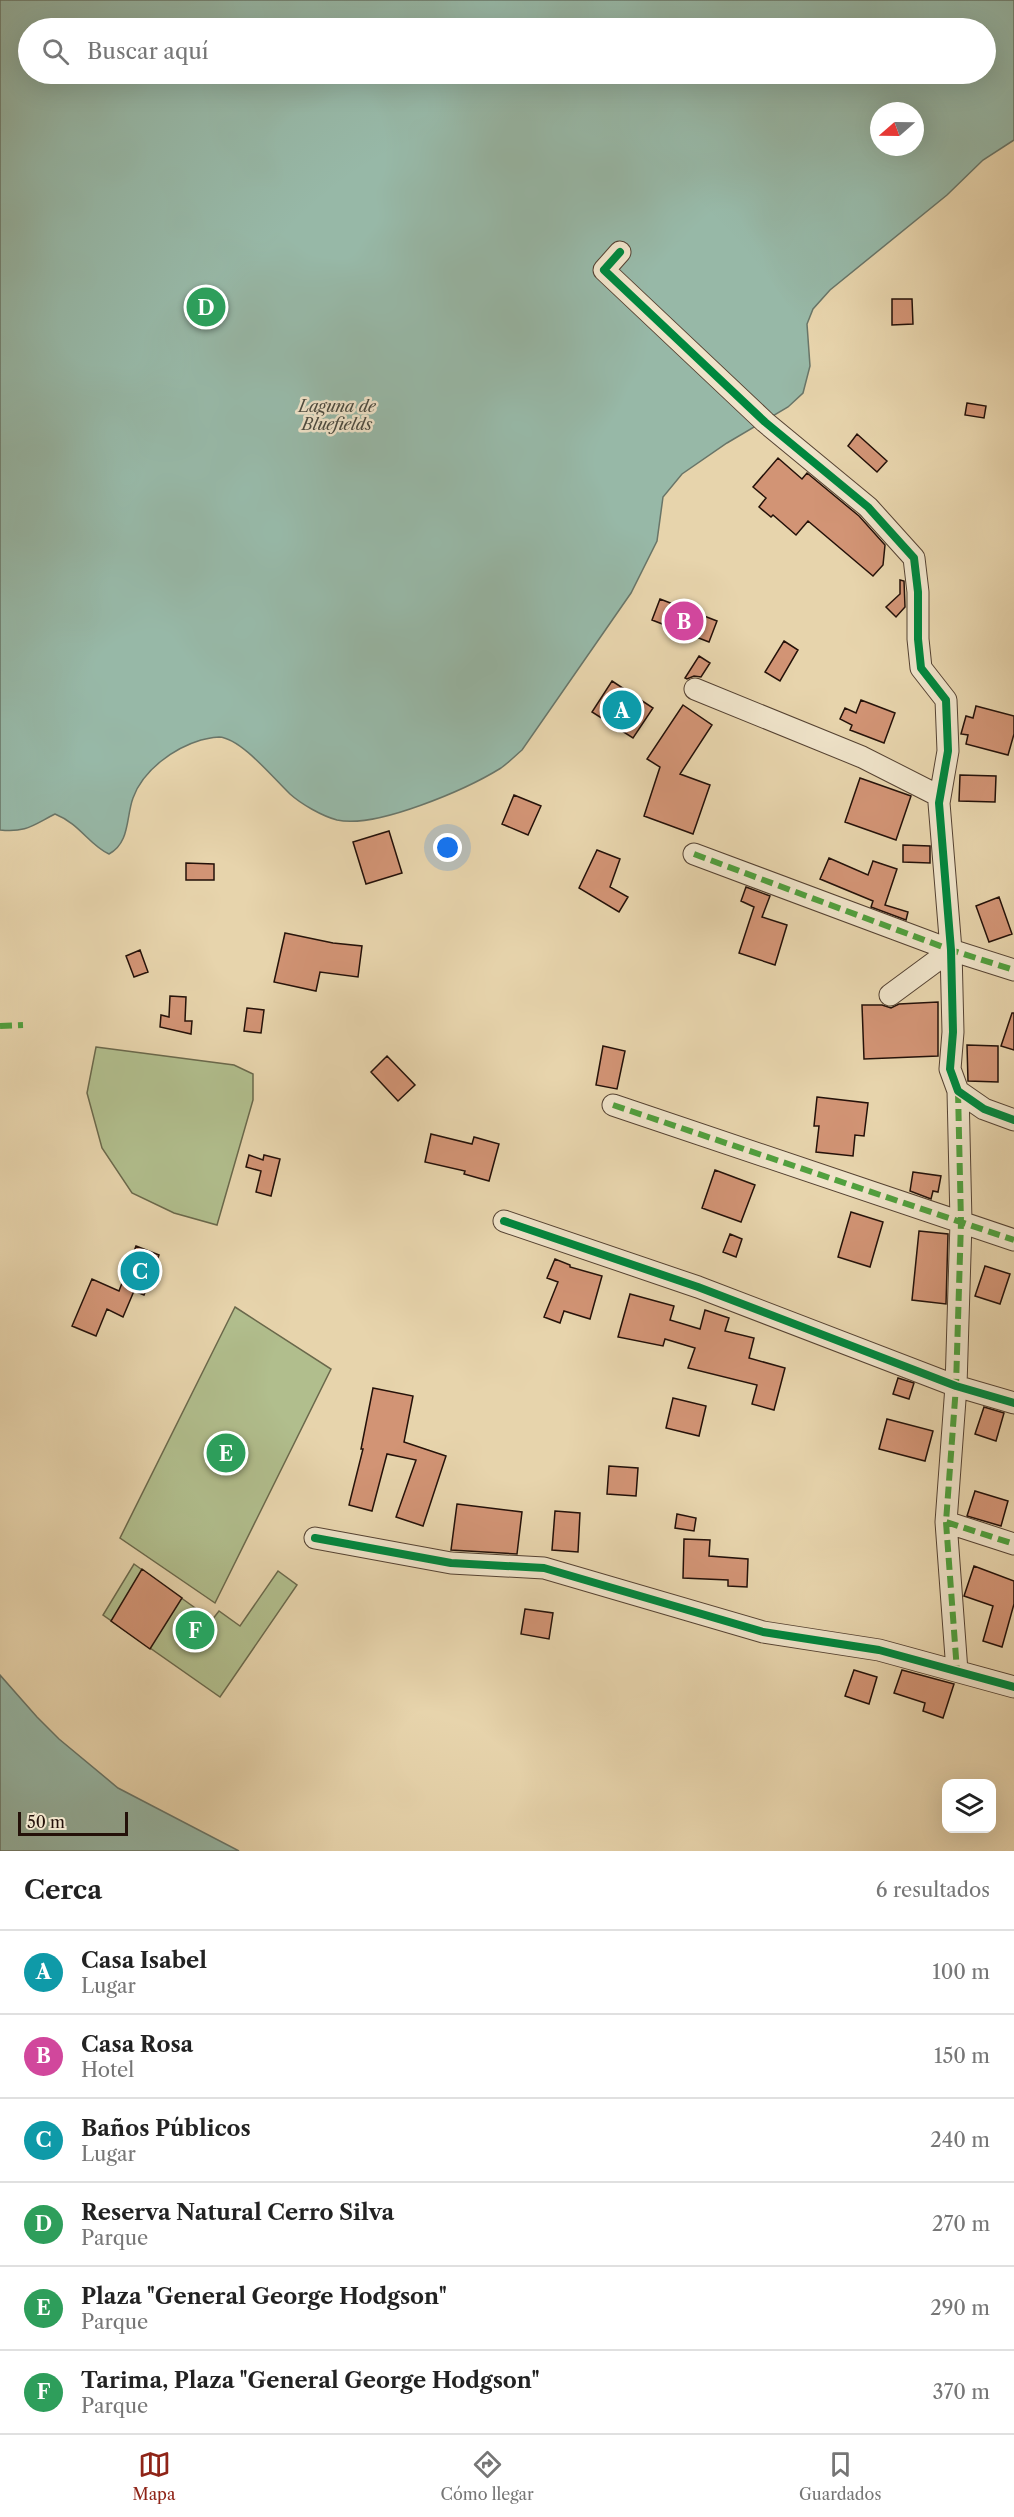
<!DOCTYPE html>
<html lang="es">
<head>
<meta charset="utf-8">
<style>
	body { margin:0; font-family:"Libre Caslon Text",serif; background:#f6f6f6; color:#222 }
	.controls { position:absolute; right:18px; bottom:18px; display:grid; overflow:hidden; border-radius:12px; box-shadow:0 6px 24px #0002 }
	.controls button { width:54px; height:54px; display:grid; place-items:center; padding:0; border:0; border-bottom:2px solid #e0e0e0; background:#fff; color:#222; font:30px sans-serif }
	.compass { position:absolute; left:870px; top:102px; width:54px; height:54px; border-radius:50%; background:#fff; box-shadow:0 6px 24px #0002; rotate:250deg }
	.scale { position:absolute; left:18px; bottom:15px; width:110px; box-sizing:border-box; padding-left:6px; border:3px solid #241109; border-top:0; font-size:16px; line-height:21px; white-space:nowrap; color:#241109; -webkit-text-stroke:4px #efe3c9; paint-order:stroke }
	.you { position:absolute; left:448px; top:848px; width:21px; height:21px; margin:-15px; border:4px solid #fff; border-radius:50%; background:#1a73e8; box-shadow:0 0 0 9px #1a73e833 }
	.badge { display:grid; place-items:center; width:39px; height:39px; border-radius:50%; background:#8f2418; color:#fff; font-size:20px; font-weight:700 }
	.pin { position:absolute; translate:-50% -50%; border:3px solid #fff; box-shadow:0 2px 6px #0006 }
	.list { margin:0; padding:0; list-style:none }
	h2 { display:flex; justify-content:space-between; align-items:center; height:78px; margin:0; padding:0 24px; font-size:26px }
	h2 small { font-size:20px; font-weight:400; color:#767676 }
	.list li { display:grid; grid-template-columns:39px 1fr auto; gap:18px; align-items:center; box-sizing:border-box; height:84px; padding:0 24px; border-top:2px solid #e0e0e0 }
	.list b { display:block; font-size:22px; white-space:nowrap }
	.list p { margin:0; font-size:20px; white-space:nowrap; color:#767676 }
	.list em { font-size:20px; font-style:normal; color:#767676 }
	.icon { flex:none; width:33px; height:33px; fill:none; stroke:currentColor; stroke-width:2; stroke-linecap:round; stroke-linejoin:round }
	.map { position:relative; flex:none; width:1014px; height:1851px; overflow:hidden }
	.search { position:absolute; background:#fff; box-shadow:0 6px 24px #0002; left:18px; right:18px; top:18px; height:66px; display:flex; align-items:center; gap:15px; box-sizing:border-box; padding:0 21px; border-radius:33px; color:#767676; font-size:22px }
	.sheet { height:582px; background:#fff }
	nav { display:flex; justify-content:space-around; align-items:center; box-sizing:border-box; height:84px; border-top:2px solid #e0e0e0; background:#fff; font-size:16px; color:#767676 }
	nav a { display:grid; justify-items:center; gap:3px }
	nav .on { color:#8f2418 }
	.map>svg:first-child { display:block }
	.green { fill:#b1be8d; stroke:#6a684b; stroke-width:1.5 }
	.water { fill:#97b8a7; stroke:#697568; stroke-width:1.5; fill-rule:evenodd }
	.building { fill:#d29475; stroke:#241109; stroke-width:1.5 }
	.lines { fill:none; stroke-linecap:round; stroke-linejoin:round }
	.minor-casing { stroke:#554232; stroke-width:23 }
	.minor { stroke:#efe3c9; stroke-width:21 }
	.quiet { stroke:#50a03e; stroke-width:6; stroke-dasharray:12 6; stroke-linecap:butt }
	.cycleway-casing { stroke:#efe3c9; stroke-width:11 }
	.cycleway { stroke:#00873e; stroke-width:8 }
	.labels { text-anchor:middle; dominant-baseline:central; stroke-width:5; stroke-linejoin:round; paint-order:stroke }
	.water-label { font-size:16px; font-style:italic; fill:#4c4b40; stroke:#efe3c9 }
</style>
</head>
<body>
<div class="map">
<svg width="1014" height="1851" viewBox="0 0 1014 1851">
	<rect width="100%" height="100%" fill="#e7d4ac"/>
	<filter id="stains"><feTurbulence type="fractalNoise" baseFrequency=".00333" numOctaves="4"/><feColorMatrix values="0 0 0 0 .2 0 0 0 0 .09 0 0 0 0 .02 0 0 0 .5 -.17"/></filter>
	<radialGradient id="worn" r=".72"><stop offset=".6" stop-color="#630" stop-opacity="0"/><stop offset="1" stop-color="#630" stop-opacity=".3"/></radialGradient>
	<path class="green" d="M96,1047l138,18 19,9v26l-36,125 -43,-12 -42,-20 -30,-45 -15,-55z
		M235,1307l96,62 -116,234 -95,-65z
		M134,1564l78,56 7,-9 21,15 38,-55 19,14 -77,112 -117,-82z"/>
	<path class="water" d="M0,0h1014v140l-31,20 -36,35 -117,95 -17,19 -6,15 3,42 -7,27 -15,14 -61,36 -45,31 -19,23 -6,44 -26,52 -109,157c-7,6 -14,13 -21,18 -34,21 -125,61 -164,52 -15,-4 -36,-16 -47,-26 -16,-15 -49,-56 -71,-57 -5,0 -13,2 -18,3 -27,8 -58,30 -68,58 -7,19 -3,45 -24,56 -19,-8 -29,-30 -54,-40 -22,11 -29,19 -55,16zM28,28h958v46h-958zM879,111h36v36h-36z
		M0,1675l37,42 22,22 59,49 121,63h-239z"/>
	<path class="building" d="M892,299h20l1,25 -21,1z
		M967,403l19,3 -2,12 -19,-3z
		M857,434l30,27 -10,11 -29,-26z
		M778,458l24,21 5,-6 52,43 26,29 -2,20 -10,11 -65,-55 -12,14 -23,-20 -2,2 -12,-10 7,-9 -13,-11z
		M900,580l4,1 1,26 -9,10 -10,-10 14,-13z
		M660,599l57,22 -8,21 -57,-22z
		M784,641l14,9 -18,31 -15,-9z
		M699,656l11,7 -9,14 -7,-1 -7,3 -2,-1z
		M612,681l41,27 -20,30 -41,-26z
		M861,700l34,13 -11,30 -34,-13 2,-5 -12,-6 5,-11 11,5z
		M683,705l29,20 -32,49 30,11 -17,49 -49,-18 16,-49 -13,-8z
		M976,706l38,10v18l-6,21 -42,-11 2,-9 -7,-1 5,-18 7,2z
		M960,775l36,1 -1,26 -36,-1z
		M860,778l51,18 -15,44 -51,-18z
		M514,795l27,11 -13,29 -26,-11z
		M389,831l13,42 -36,11 -13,-42z
		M903,845l27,1v17l-27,-1z
		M597,850l23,9 -10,28 18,10 -9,15 -40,-24z
		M829,858l39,17 5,-14 24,8 -12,36 23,7 -2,8 -35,-13 2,-6 -53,-22z
		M186,863l28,1v16h-28z
		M746,887l24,9 -8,21 25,8 -12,40 -36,-12 15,-46 -13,-6z
		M999,897l13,37 -23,8 -13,-36z
		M285,933l48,10 29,3 -4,31 -38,-5 -4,19 -42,-9z
		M140,950l8,22 -14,5 -8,-21z
		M170,996l16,1 -1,24h7l-1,13 -31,-7 1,-12 8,2z
		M938,1002v54l-74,3 -2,-54h20l9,3 8,-4z
		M247,1008l17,2 -3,23 -17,-2z
		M1012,1013h2v37l-13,-4z
		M967,1045l31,1v36l-30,-1z
		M603,1046l22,5 -8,38 -21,-4z
		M387,1056l28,29 -17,16 -27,-29z
		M817,1097l51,6 -4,33 -9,-1 -2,21 -37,-4 3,-26h-5z
		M431,1134l41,10 2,-7 25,7 -10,37 -25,-7 1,-3 -40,-9z
		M249,1155l14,5 1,-5 16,4 -9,37 -15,-4 5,-21 -15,-4z
		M715,1170l40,15 -14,37 -39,-14z
		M913,1172l28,4 -3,16 -5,-1 -2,8 -21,-8z
		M851,1212l32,10 -13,45 -32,-10z
		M919,1231l29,3 -2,70 -34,-4z
		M730,1234l12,5 -6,18 -13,-5z
		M136,1246l23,9 -15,40 -10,-4 -11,26 -16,-8 -11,27 -24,-10 20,-47 27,12z
		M555,1259l15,6v2l32,9 -12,43 -26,-8 -4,12 -16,-6 14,-35 -11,-4z
		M985,1266l25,8 -10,30 -25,-8z
		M630,1294l44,12 -4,14 30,9 5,-19 24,8 -4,13 29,7 -5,20 36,10 -11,42 -22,-6 5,-19 -69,-17 7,-20 -30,-9 -2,7 -45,-9z
		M898,1378l16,5 -5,16 -16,-5z
		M373,1388l40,8 -9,46 42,14 -23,70 -27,-9 20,-57 -29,-6 -15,57 -23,-6 14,-56h-2z
		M673,1398l33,8 -7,30 -33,-8z
		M984,1407l20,6 -8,28 -21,-7z
		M887,1419l46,12 -8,30 -46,-12z
		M609,1466l29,2 -2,28 -29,-2z
		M975,1491l33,10 -7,25 -34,-10z
		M457,1504l65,8 -5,42 -66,-4z
		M555,1511l25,2 -2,39 -26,-2z
		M677,1514l19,4 -2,13 -19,-3z
		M684,1539l26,1 -1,16 39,3 -1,28 -19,-1v-6l-45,-2z
		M974,1566l40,15v23l-12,43 -19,-6 10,-35 -29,-10z
		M142,1569l40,29 -32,51 -39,-28z
		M525,1609l28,4 -4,26 -28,-5z
		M854,1670l23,7 -8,27 -24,-8z
		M902,1670l52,14 -11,34 -20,-7 2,-8 -31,-10z"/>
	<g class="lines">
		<defs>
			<path id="minor" d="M620,252l-16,18 161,152 103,85 46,51 4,34v47l3,29 25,32 2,51 -9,52 12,147 2,82 -3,37 8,22 26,18 30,11
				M695,689l167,68 77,39
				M694,854l257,96 63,20
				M890,995l61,-45
				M958,1091l3,131 -5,164 -10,136 68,22
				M613,1105l401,135
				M504,1221l194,66 258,99 58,17
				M946,1522l11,149
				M315,1538l136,25 93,5 219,64 116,18 135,37"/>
		</defs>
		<use href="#minor" class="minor-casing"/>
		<use href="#minor" class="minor"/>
		<path class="quiet" d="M694,854l257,96 63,20
			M0,1026l23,-1
			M958,1091l3,131 -5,164 -10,136 68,22
			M613,1105l401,135
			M946,1522l11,149"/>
		<defs>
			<path id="cycleway" d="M620,252l-16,18 161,152 103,85 46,51 4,34v47l3,29 25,32 2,51 -9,52 12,147 2,82 -3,37 8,22 26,18 30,11
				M504,1221l194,66 258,99 58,17
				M315,1538l136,25 93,5 219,64 116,18 135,37"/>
		</defs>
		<use href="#cycleway" class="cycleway-casing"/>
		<use href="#cycleway" class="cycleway"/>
	</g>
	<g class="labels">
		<g class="water-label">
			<text x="337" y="406">Laguna de<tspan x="337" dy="18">Bluefields</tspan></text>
		</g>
	</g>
	<rect width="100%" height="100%" filter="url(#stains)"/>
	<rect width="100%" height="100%" fill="url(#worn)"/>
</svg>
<div class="controls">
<button><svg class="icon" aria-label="layers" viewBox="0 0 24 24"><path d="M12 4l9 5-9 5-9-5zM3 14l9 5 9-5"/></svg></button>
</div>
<svg class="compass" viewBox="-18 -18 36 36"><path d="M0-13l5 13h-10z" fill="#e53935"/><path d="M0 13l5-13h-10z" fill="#767676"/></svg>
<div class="scale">50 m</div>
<div class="you"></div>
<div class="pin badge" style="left:622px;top:710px;background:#0f9aa8">A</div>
<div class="pin badge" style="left:684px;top:621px;background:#d1479c">B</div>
<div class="pin badge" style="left:140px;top:1271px;background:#0f9aa8">C</div>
<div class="pin badge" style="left:206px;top:307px;background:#2e9e5b">D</div>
<div class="pin badge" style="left:226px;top:1453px;background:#2e9e5b">E</div>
<div class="pin badge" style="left:195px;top:1630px;background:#2e9e5b">F</div>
<div class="search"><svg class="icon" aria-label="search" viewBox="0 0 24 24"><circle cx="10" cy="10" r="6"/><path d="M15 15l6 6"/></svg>Buscar aquí</div>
</div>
<section class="sheet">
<h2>Cerca<small>6 resultados</small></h2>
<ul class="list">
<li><span class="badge" style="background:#0f9aa8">A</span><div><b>Casa Isabel</b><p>Lugar</p></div><em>100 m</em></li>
<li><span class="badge" style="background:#d1479c">B</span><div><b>Casa Rosa</b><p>Hotel</p></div><em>150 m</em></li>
<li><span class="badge" style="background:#0f9aa8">C</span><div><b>Baños Públicos</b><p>Lugar</p></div><em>240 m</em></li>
<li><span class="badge" style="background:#2e9e5b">D</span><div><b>Reserva Natural Cerro Silva</b><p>Parque</p></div><em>270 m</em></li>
<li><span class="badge" style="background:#2e9e5b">E</span><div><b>Plaza &quot;General George Hodgson&quot;</b><p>Parque</p></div><em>290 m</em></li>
<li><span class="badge" style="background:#2e9e5b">F</span><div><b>Tarima, Plaza &quot;General George Hodgson&quot;</b><p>Parque</p></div><em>370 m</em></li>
</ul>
</section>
<nav>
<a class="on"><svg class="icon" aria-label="map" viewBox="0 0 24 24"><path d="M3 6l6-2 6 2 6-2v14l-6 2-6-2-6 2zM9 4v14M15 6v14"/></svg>Mapa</a>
<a><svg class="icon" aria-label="directions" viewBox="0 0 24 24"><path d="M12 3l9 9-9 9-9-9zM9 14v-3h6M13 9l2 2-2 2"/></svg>Cómo llegar</a>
<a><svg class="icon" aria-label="saved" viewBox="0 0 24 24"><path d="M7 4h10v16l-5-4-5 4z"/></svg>Guardados</a>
</nav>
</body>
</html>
